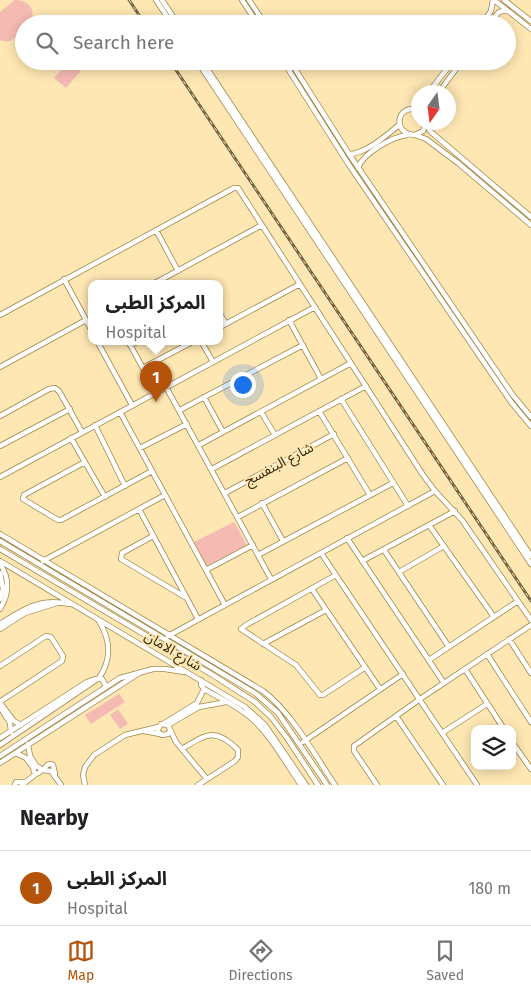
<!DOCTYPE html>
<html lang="en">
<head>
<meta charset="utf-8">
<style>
	body { margin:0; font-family:"Fira Sans","Noto Sans Arabic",sans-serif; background:#f6f6f6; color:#202124 }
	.controls { position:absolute; right:15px; bottom:15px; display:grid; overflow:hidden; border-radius:10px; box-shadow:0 2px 12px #0003 }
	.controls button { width:45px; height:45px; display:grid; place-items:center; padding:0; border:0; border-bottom:1px solid #e0e0e0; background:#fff; color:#202124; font:25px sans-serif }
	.compass { position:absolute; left:411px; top:85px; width:45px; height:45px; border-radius:50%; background:#fff; box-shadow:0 2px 12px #0003; rotate:194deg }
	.you { position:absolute; left:242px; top:384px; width:18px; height:18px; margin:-12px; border:4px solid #fff; border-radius:50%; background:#1a73e8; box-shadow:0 0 0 8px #1a73e833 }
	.badge { display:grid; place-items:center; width:32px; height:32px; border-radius:50%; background:#b45309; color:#fff; font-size:16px; font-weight:700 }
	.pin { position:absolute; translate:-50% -41px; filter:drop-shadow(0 1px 2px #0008) }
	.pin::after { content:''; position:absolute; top:26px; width:18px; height:15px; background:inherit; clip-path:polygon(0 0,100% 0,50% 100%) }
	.popup { position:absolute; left:88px; top:280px; width:135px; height:65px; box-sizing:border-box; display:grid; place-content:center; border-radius:10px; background:#fff; filter:drop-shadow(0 1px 4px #0005); font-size:16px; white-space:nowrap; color:#757577 }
	.popup b { font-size:19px; color:#202124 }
	.popup::after { content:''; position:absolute; left:50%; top:100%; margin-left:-10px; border:10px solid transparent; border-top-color:#fff }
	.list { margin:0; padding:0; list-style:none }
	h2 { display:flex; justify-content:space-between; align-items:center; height:65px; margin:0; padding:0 20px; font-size:21px }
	h2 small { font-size:16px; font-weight:400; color:#757577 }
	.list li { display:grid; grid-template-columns:32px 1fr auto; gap:15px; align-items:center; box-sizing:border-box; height:75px; padding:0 20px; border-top:1px solid #e0e0e0 }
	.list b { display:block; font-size:19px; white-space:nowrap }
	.list p { margin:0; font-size:16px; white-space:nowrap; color:#757577 }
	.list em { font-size:16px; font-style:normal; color:#757577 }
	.icon { flex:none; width:28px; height:28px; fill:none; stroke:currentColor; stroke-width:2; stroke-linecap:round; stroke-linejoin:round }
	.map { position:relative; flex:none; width:531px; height:785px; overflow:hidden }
	.search { position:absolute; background:#fff; box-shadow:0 2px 12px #0003; left:15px; right:15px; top:15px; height:55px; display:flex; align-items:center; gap:12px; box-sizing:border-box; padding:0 18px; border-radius:28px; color:#757577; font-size:19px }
	.sheet { height:140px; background:#fff }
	nav { display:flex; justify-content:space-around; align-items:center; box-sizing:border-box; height:70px; border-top:1px solid #e0e0e0; background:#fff; font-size:14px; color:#757577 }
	nav a { display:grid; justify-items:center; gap:2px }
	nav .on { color:#b45309 }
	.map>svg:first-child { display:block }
	.green { fill:#f5bbb3 }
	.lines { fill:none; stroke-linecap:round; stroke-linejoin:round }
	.minor-casing { stroke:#a08646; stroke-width:6 }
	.minor { stroke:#fff; stroke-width:4.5 }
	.rail-casing { stroke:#736542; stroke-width:3 }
	.rail { stroke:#fee7b3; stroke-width:1; stroke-dasharray:4; stroke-linecap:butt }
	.labels { text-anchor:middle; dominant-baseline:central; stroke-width:4; stroke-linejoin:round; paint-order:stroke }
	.street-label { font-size:14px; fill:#342a0e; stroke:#fee7b3 }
</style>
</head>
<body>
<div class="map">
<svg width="531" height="785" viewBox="0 0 531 785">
	<rect width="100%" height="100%" fill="#fee7b3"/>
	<path class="green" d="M15,0c14,0 23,11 14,24h-5v5c-7,7 -13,16 -24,11v-28z
		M69,61l12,10 -15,17 -12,-10z
		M234,522l13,23 -41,21 -12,-24z
		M119,694l6,8 -34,22 -6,-9z
		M118,709l10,15 -8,5 -10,-14z"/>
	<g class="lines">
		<defs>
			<path id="minor" d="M156,0l16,24
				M162,0l16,24
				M242,0l16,24
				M249,0l16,24
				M494,0l37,29
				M504,0l27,21
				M482,24l9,-13 2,-11
				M489,24l10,-12 8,-2
				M197,61l334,503
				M202,61l329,495
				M283,61l66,104 162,237 20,24
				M290,61l59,93 163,240 19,23
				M429,92l24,-31
				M439,92l23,-31
				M418,110c-21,-7 -27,24 -3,25l8,-4 3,-7
				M426,125l5,7 100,85
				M415,135l11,4 32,24 73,62
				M349,154c16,0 38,-19 50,-29
				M358,168c5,-15 34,-31 49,-33
				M156,230l22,41
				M64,279l28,52
				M155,283l107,-58
				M220,314l6,10
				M0,315l234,-127h4l185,287 12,16 27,29 69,100
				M289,320l32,59
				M220,327l80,-43
				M97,341l35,64
				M128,341l28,51
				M201,341l12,21
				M131,345l8,-4
				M0,367l86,-47
				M143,368l51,-27
				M166,387l105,192
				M204,397l19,35
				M341,399l67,107
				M180,410l123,-65
				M319,411l51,84
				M120,412l105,193
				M261,412l14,23
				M0,416l49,-27 6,-1 4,3 23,41
				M95,425l30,61
				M71,438l34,59
				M199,445l152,-82
				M0,446l70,-37
				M140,448l47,-24
				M85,462l-61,33 -1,4 35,21h3l91,-49
				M212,469l154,-83
				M0,477l315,-170
				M225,493l109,-59
				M262,503l21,38
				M139,509l59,110
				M238,517l110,-59
				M429,525l65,92
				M0,534l263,157c29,22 51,63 72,94
				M153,536l-31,17 -1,6 64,38
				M347,538l97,145
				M0,541l255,152 23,20 49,72
				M0,549l216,128 39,25 16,15 16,21 31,47
				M384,550l65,97
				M321,553l156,232
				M258,555l135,-72
				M0,561l245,146 20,18 41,60
				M43,561l122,-66
				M362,561l93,-50
				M0,564c10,14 9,31 0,45
				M206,570l47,-25
				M399,572l45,-26
				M0,573l3,16 -3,10
				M336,575l-90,50 -5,4 55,36 24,30h3l41,-27
				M312,589l68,100
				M0,624c25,-16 40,-26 70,-20
				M0,629l25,-16 32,-10
				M168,636l267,-145
				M509,639l22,34
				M263,644l63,-34
				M487,654l44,68
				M429,660l89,-59
				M0,666l46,-30 5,1 12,19 -1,5 -61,40
				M465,669l39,60
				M201,680v5l3,4c15,9 32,16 46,28 21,18 35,45 51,68
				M1,704l13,17 7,4
				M0,707l10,16 1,9
				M396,716l47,69
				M163,724l34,-21 7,-14
				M168,725l31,-18 27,-5
				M144,731l16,3
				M170,731l-2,3 -6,1 -4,-3v-3l3,-5 7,1 8,17 31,37
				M442,733l45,-29
				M0,738l87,-56 8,-3h7l3,5v3
				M303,742l100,-68
				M512,742l19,27
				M28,744l2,12 7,11
				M0,745l99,-67c13,-19 12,-37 0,-57
				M182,749c24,-15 34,-22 56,1v7l-3,4 -37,24
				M16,753l10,5 8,11
				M0,756l120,-78 33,-9h12l19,3
				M0,763l139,-90
				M33.5 770a3.5 3.5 0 1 1 7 0a3.5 3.5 0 1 1-7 0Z
				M44,769l3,-4 4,-1 2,1 2,9
				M41,770l10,1 10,14
				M15,785l1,-3h9
				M22,785l14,-11
				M85,785l-2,-10 2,-8 9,-12 31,-20 33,-8
				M377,785l-23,-34v-5l66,-47 111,-74"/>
		</defs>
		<use href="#minor" class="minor-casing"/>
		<use href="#minor" class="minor"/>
		<defs>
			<path id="rail" d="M129,0l16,24
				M170,61l361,540"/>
		</defs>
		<use href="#rail" class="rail-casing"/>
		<use href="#rail" class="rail"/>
	</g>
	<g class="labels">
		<g class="street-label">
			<text transform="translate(279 464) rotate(-28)">شارع البنفسج</text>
			<text transform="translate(173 651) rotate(31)">شارع الامان</text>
		</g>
	</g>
</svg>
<div class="controls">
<button><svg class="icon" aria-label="layers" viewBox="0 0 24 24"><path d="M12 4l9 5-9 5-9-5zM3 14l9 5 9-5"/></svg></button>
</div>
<svg class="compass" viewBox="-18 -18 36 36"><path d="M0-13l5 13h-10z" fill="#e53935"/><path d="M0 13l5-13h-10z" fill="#757577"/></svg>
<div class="you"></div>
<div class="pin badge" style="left:156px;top:402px">1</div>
<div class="popup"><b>المركز الطبى</b>Hospital</div>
<div class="search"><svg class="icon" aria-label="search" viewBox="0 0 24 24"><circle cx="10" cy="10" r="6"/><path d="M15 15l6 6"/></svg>Search here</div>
</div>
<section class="sheet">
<h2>Nearby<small></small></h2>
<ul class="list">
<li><span class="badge">1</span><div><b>المركز الطبى</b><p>Hospital</p></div><em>180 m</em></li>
</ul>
</section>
<nav>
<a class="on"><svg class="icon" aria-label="map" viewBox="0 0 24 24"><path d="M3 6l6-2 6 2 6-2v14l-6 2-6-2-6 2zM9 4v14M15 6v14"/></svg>Map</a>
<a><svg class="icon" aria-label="directions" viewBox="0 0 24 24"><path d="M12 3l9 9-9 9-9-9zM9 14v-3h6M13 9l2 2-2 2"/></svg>Directions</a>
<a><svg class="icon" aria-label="saved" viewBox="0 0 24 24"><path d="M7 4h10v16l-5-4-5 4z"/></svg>Saved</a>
</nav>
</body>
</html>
